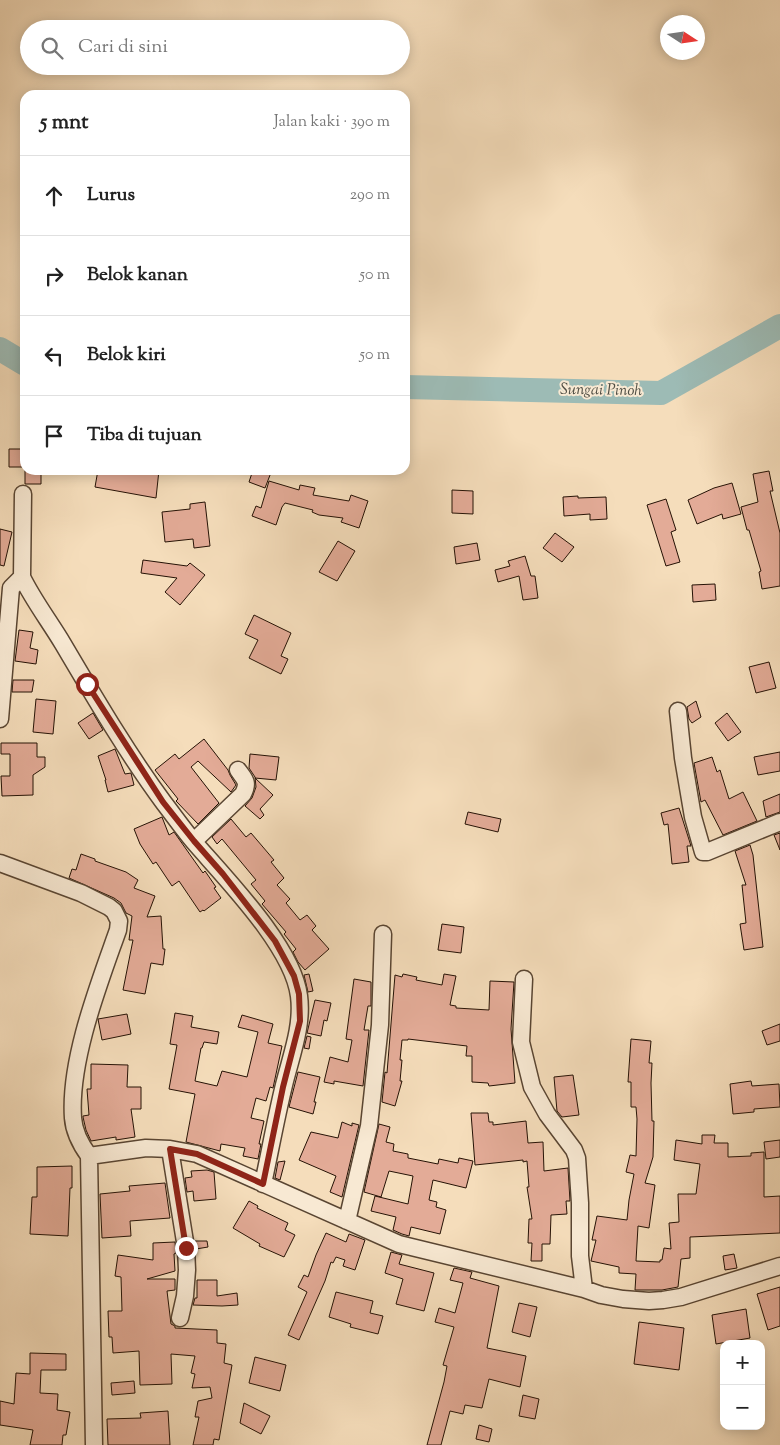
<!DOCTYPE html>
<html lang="id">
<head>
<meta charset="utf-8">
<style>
	body { margin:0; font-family:"Sorts Mill Goudy",serif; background:#f6f6f6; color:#222 }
	.controls { position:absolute; right:15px; bottom:15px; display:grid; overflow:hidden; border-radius:10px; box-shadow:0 2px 12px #0003 }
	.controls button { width:45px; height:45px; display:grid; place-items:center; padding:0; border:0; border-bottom:1px solid #e0e0e0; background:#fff; color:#222; font:25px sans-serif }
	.compass { position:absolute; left:660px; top:15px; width:45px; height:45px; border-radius:50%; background:#fff; box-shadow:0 2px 12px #0003; rotate:102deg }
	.stop { position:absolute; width:15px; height:15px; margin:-11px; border:4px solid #8f2418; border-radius:50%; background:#fff }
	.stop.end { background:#8f2418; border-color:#fff; box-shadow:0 1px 5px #0008 }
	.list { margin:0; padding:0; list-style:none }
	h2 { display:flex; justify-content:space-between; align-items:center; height:65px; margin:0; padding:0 20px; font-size:21px }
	h2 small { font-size:16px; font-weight:400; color:#767676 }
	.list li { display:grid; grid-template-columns:32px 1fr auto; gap:15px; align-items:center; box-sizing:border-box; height:80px; padding:0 20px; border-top:1px solid #e0e0e0 }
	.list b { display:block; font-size:19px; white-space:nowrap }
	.list em { font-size:16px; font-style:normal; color:#767676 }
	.icon { flex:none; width:28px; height:28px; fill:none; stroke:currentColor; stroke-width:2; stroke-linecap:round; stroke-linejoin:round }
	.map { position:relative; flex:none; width:780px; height:1445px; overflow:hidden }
	.search { position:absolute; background:#fff; box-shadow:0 2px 12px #0003; left:20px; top:20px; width:390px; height:55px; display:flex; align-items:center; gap:12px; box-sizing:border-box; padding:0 18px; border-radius:28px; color:#767676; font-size:19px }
	.panel { position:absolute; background:#fff; box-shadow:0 2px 12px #0003; left:20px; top:90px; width:390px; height:385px; border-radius:15px }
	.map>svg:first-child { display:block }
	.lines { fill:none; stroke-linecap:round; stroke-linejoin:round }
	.river { stroke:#9dbbb5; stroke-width:24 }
	.building { fill:#e3ab97; stroke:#251205 }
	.minor-casing { stroke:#594532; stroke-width:19 }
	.minor { stroke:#f8e9d3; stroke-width:16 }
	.route { stroke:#8f2418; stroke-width:6 }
	.labels { text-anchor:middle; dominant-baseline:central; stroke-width:4; stroke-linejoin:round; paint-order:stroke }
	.water-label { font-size:16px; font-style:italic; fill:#4f4d43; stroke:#f8e9d3 }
</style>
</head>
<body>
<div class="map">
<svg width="780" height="1445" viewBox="0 0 780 1445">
	<rect width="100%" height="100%" fill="#f5ddbb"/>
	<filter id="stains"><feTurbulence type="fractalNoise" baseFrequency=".004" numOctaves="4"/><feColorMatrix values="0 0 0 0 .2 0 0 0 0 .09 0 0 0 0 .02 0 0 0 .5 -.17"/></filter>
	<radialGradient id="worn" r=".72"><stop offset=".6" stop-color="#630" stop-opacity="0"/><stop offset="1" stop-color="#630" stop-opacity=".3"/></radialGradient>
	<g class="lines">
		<path class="river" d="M0,349l25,15
			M405,387l256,6 119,-67"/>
	</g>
	<path class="building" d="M9,449h16v18h-16z
		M25,470h16v14h-16z
		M98,470h61l-3,28 -61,-11z
		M253,470h19l-7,18 -16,-6z
		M769,471l4,20h-3l10,42v53l-18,3 -3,-17 2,-1 -12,-41h-2l-6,-23 17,-5 -5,-28z
		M269,481l30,9 1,-5 15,3 -2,7 36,6 2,-6 17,6 -9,27 -18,-6 2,-4 -24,-3 -7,-3 1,-2 -28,-7 -3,4 -6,18 -24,-9 4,-10 5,2z
		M732,483l9,31 -18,5 -1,-5 -25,10 -9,-24 26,-12z
		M452,490l21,1v23l-21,-1z
		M578,496v2l28,-1 1,22 -17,1v-6l-26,2 -1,-19z
		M666,499l10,31 -5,2 9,30 -14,4 -19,-61z
		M205,502l5,44 -16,2 -1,-9 -28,3 -3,-30 28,-3v-5z
		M0,529l12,3 -8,34 -4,-1z
		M555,533l19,14 -12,15 -19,-14z
		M338,541l17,10 -18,30 -18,-9z
		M477,543l3,17 -24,4 -2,-17z
		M525,556l6,20h4l3,22 -15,2 -4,-24 -21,6 -3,-12 15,-4 -2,-5z
		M143,560l44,6 3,-3 15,12 -25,30 -15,-13 12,-14 -36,-5z
		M715,584l1,16 -23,2 -1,-17z
		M254,615l37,18 -10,23 7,3 -7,15 -32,-16 9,-18 -13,-6z
		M19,630l14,2 -3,16 8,2 -2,14 -21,-3z
		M769,662l7,26 -20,5 -7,-26z
		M13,680h21l-2,12h-20z
		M36,699l20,2 -3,33 -20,-2z
		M696,701l5,16 -9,6 -3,-4 -2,-12z
		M93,713l10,17 -14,9 -11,-16z
		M727,713l14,19 -13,9 -13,-18z
		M204,739l24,31 2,5 6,10 -5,7 -33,-31 -7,6 28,36 -21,21 -22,-23 2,-2 -23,-29 20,-16 4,5z
		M1,743h36v14h8v10l-12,8v20l-31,1 -1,-20h9v-22h-9z
		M115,749l10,25 6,-1 3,12 -26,7 -3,-12h1l-8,-24z
		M780,752v19l-22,4 -4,-18z
		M250,754l29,3 -3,23 -21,-2 18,17 -13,14 4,6 -4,4 -15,-13 7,-8 4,-11 -1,-10 -6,-9z
		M712,757l5,15 3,-2 9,29 14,-7 14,29 -34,14 -18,-35 -4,2 -7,-39z
		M780,794v18l-14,5 -3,-16z
		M679,808l12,38h-4l2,16 -17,2 -4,-40 -4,1 -3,-12z
		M468,812l33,7 -3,13 -33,-8z
		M162,817l7,18 5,-3 29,41 2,-2 11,16 -2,1 7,10 -17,13 -1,-1 -3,2 -21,-31 -7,5 -16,-24 -3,2 -13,-20 -6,-15z
		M231,819l15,18 5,-4 23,27 -3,2 13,16 -7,7 13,14 -4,4 14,17 7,-5 9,11 -4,4 17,19 -24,21 -7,-8 -5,-10 3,-3 -12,-15 2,-2 -24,-28 3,-3 -14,-17 5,-4 -34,-41 -5,5 -5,-7z
		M780,833v17l-6,-15z
		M750,845l3,10 10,92 -19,3 -4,-26 6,-1 -4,-38h4l-11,-34z
		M81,854l14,5v2l31,11 12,8 -4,8 21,8 -8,21 14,-1 2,33h2l-2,16 -12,-2 -6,31 -22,-4 10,-50h-4l3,-24 -6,-3 -5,-10 -7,-5 -45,-20 3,-9 4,1z
		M442,924l22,3 -3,26 -23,-3z
		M309,974l4,17 -5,1 -4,-17z
		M403,974l14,3 -1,3 26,5 2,-11 12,2 -6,29 6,1v2l33,2 1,-29 24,1 -3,47 4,54 -26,3 -1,-3 -16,-1v-26h-6l1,-10 -59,-7v1h-6l-2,20h2l-2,21h2l-7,25 -13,-4 3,-30 2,1 8,-98 7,2z
		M354,979l17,3v24h-3l-4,24h5l-6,56 -29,-5v3l-10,-2 6,-25 18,5 4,-22 -6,-1z
		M315,1000l16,3 -4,18 -3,-1 -3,16 -14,-3z
		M175,1013l18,3 -2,11 28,5 -2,12 -13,-2 -2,6h-1l-6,33 22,5 5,-15 25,6 11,-45 -20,-5 4,-12 31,9 -5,19 14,3 -9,42 -3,-1 -4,14 -10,-3 -5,20 13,3 -5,23h2l-3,15 -15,-3 2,-8 -24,-4 -1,7 -34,-9 9,-48 -26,-5 8,-44 -7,-1z
		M127,1014l4,20 -29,6 -4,-21z
		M780,1024v17l-13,4 -5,-14z
		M307,1036l4,1 -2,12 -5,-1z
		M631,1039l20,2 -2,22h3l-1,20 1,38h2l-1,36 -8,26 10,2 -6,43 -11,-2 -2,35 24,1v-2h2l2,-12 7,1 -2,-26 10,-1 -1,-28h18l4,-30 -26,-4 2,-20 26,4v-9h13l-1,8h14v14l23,-1v-3l13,-1v45l16,-1v37l-90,4v21l-9,1 -3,28 -16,3h-27l1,-16 -17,-1v-6l-28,-6 5,-21h-4l5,-24 30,4 2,-20 5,-26 -8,-2 4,-17 6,1 1,-37 -1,-12h-5v-25h-3z
		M91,1064l37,1 -1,22h14v22h-10l4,28 -19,3v-3l-25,4 -5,-11 -3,-13v-1l6,-1 -2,-26h4z
		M298,1072l22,5 -6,25h2l-3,12 -24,-7z
		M573,1075l6,40 -17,2 -5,-6 -3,-34z
		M751,1081l1,5 27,-2 1,23 -26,2v3l-21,2 -3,-30z
		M471,1113h17l1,9h4v3l33,-4 2,22 15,-1 1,29 24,-3 2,33h-4l1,13 -16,1 -1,29h-8v17h-11l1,-18h-4l1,-24h3l-5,-32h2l-2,-26 -4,1v-2l-48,5z
		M342,1122l10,4v-3l7,2 -17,72 -12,-5 6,-16 -37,-16 12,-28 27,6z
		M379,1124l11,3 -4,15 8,2 -1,7 15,3v4l30,6 1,-5 19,4 1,-5 14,3 -7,27 -33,-8 -4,20 8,2 -1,5 10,3 -6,24 -29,-7 -2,9 -7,-2 -9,-4 3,-13 -25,-6 4,-15 33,8 5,-28 -24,-5 -8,26 -17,-5z
		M780,1140v17l-14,2 -2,-17z
		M285,1161l-5,19 -5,-2 3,-16z
		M72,1166v22h-2l-2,48 -38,-2 2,-37h5v-30z
		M207,1170l7,2 2,27 -22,2 -1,-10 -6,1 -2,-14 7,-1 -1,-6z
		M165,1183l5,35 -40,3 1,15 -29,2 -2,-44 30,-3 -1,-5z
		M249,1201l9,5 -1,2 31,15 -3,7 10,5 -11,22 -25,-11 1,-2 -27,-16z
		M326,1233l20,9 3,-8 16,6 -10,30 -12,-4 2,-6 -9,-3 -3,6 -2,-1 -6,19 -26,59 -11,-5 19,-43 -9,-5 6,-12 4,2 8,-22z
		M195,1241h12l1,6 -12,2z
		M175,1242l1,11 -2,1 1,17 -28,8h28v11l-8,1 4,33 4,2v2l42,2v13l9,1 -2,19 8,2 -13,75 -5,-1 -1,6h-20l6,-28h-4l3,-16 14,-3 -2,-11 -18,1 3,-14 -4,-1 4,-17 -24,-2 1,30 -32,1 -1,-34 -26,2 -1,-16h-3l-1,-26h14l-1,-34 -6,-1 3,-21 35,5v-17z
		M391,1252l11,3 -3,9 35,9 -10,38 -28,-7 7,-25 -18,-6z
		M734,1254l3,14 -12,2 -2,-14z
		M454,1268l18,4 -2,6 29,8 -12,62 39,8 -6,31 -31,-8 -7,29 -17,-3 -2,9 -13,-3 -9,34h-14l17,-63 3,-16 -4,-1 11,-38 -19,-5 4,-14 16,5 8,-30 -13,-3z
		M197,1280h20v16l20,-3 1,12 -16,1 -29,-1 2,-7h2z
		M780,1287v39l-12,4 -11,-36z
		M336,1292l37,9 -3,12 13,3 -5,18 -28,-7 1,-3 -22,-7z
		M519,1303l18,4 -7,30 -18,-5z
		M746,1309l4,29 -34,6 -4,-29z
		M639,1322l45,6 -5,42 -45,-6z
		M30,1353l36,1v16h-25l-1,23 18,1 -1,16 13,2 -4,23h-3l-1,10h-32l3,-15 -33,-5v-24l14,3 2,-31 14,1z
		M255,1357l31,8 -6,26 -31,-8z
		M134,1381l1,12 -23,2 -1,-12z
		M523,1395l16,4 -4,20 -16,-3z
		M244,1403l26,13 -9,18 -21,-11z
		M168,1411l2,34h-62l-1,-26 34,-1 -1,-5z
		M479,1425l13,4 -3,13 -13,-3z"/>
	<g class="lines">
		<defs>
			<path id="minor" d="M23,494l-1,83c11,23 28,45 41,67 32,54 64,109 101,159 10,13 20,27 30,39 32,37 99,105 105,154 4,30 -8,60 -15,89 -8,33 -14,66 -21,99
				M678,711l5,47 10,59 10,35h4l73,-30
				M0,719l11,-131 11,-11
				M194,841l49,-47c6,-12 2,-14 -5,-24
				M0,863l81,30 28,14 5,4 5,10 -1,9c-19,54 -49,130 -45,188 1,14 8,27 16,38l57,-8 24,1 27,5 202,90 185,45 17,6 22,4 26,2 14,-1 18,-3 99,-31
				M524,979l-3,63 11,45 15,27 27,36 3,8 3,45v53l4,33
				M170,1149l16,99 1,22 -2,26 -5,22
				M89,1156l5,289
				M347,1221l22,-95 11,-101 3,-91"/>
		</defs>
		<use href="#minor" class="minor-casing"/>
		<use href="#minor" class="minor"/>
	</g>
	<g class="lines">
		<path class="route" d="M87,684l76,118 31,39 29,33 52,67 19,35 5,18 1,27 -17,66 -20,97 -66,-30 -27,-5 16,99"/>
	</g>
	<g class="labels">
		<g class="water-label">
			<text transform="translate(601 391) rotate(1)">Sungai Pinoh</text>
		</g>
	</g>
	<rect width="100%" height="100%" filter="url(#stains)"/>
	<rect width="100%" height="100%" fill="url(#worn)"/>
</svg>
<div class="controls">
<button>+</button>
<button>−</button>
</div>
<svg class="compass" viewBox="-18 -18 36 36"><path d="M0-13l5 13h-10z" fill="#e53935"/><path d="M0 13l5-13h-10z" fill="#767676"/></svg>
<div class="stop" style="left:87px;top:684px"></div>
<div class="stop end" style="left:186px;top:1248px"></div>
<div class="search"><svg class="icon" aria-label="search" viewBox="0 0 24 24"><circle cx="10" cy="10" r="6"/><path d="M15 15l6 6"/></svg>Cari di sini</div>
<section class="panel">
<h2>5 mnt<small>Jalan kaki · 390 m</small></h2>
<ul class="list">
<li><svg class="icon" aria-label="ahead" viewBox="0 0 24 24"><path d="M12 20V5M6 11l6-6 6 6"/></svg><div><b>Lurus</b></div><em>290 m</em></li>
<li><svg class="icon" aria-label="right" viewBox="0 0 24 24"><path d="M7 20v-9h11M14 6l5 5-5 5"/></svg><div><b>Belok kanan</b></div><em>50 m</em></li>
<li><svg class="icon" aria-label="left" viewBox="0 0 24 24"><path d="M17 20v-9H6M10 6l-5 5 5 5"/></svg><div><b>Belok kiri</b></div><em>50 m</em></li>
<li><svg class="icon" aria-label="arrive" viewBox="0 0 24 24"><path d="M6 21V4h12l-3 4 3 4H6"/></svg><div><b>Tiba di tujuan</b></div></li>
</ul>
</section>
</div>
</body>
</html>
